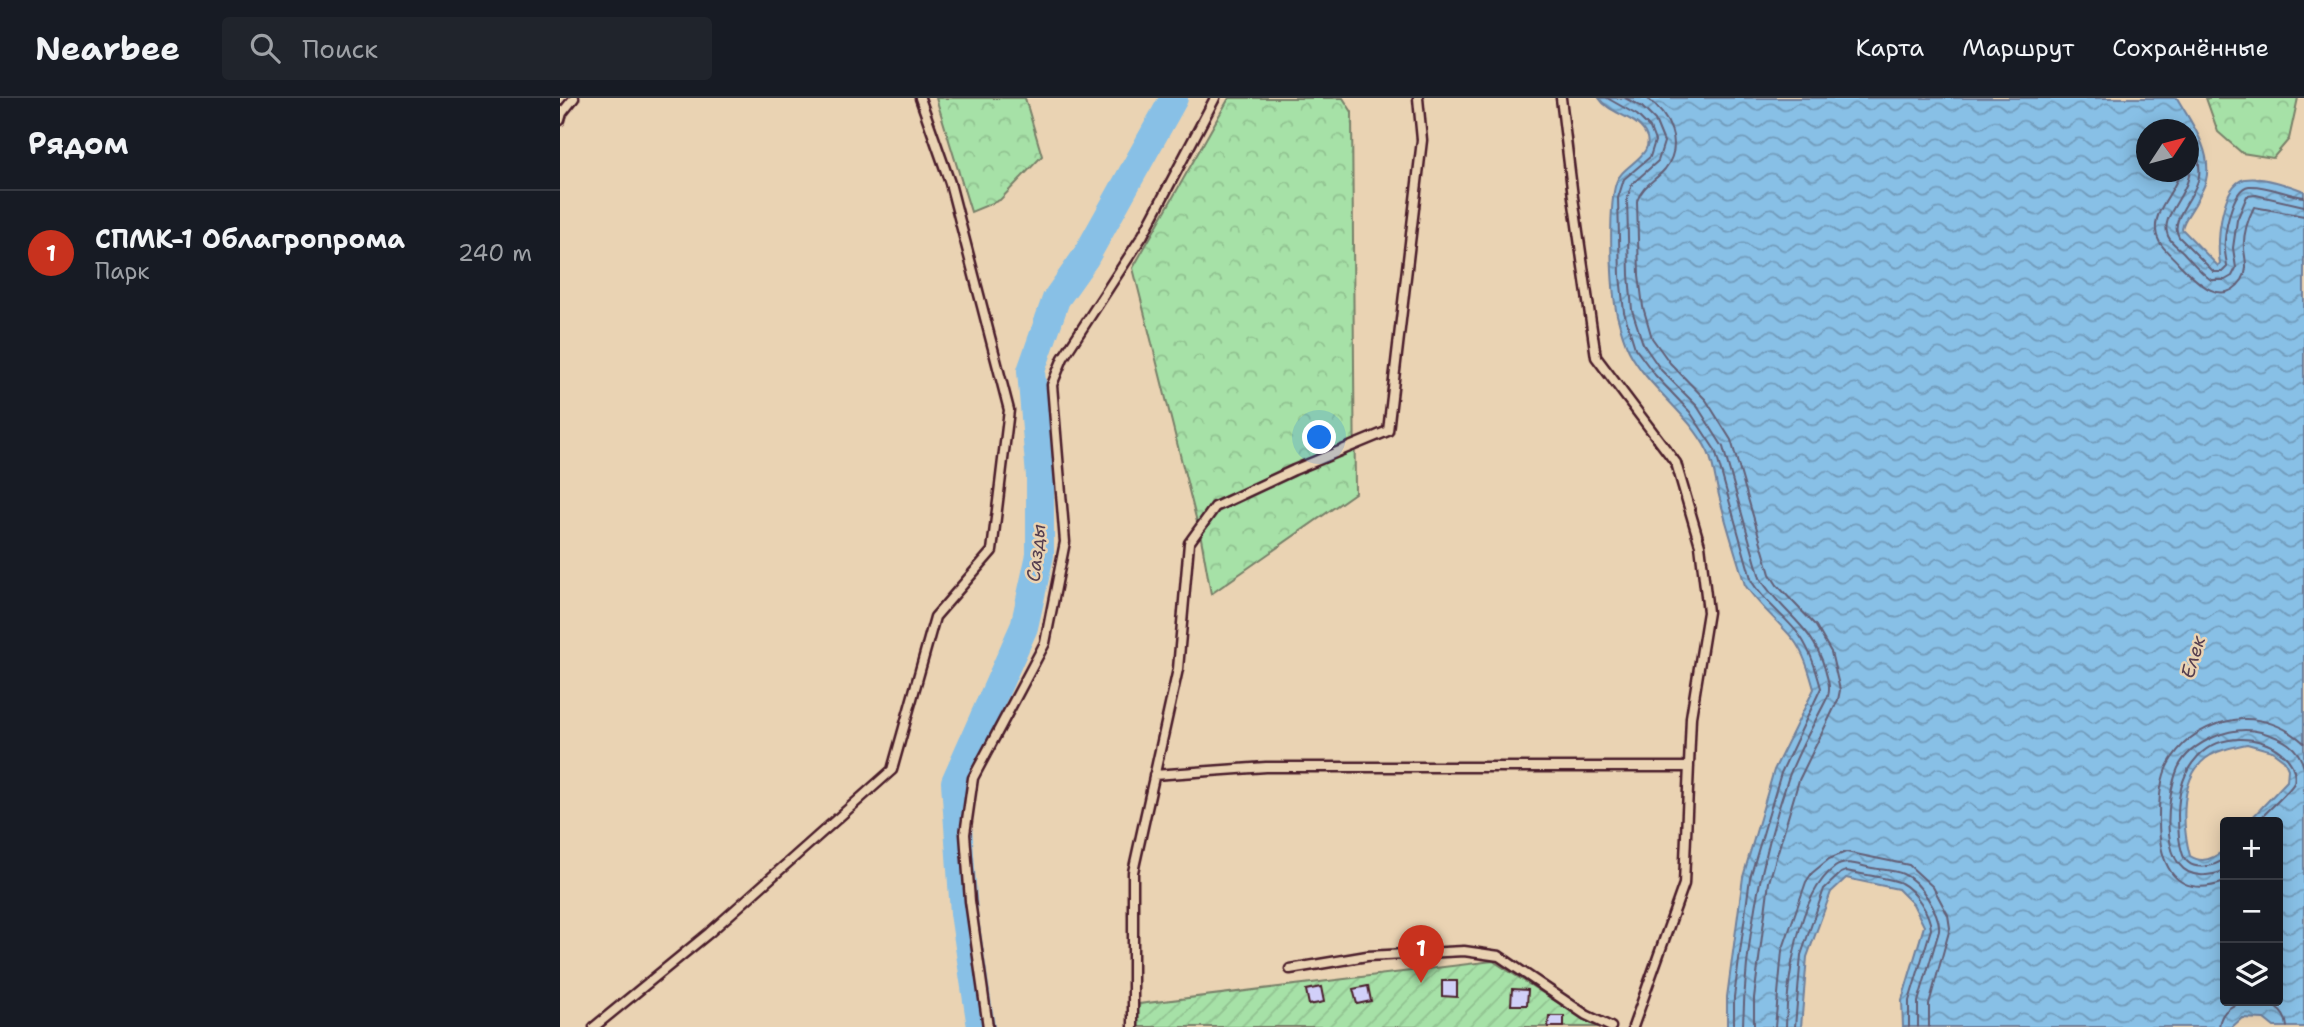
<!DOCTYPE html>
<html lang="ru">
<head>
<meta charset="utf-8">
<style>
	body { margin:0; font-family:"Shantell Sans",sans-serif; background:#20242c; color:#f1f3f6 }
	.controls { position:absolute; right:21px; bottom:21px; display:grid; overflow:hidden; border-radius:7px; box-shadow:0 4px 18px #0003 }
	.controls button { width:63px; height:63px; display:grid; place-items:center; padding:0; border:0; border-bottom:2px solid #363941; background:#171b24; color:#f1f3f6; font:35px sans-serif }
	.compass { position:absolute; left:1576px; top:21px; width:63px; height:63px; border-radius:50%; background:#171b24; box-shadow:0 4px 18px #0003; rotate:54deg }
	.you { position:absolute; left:760px; top:340px; width:24px; height:24px; margin:-18px; border:5px solid #fff; border-radius:50%; background:#1a73e8; box-shadow:0 0 0 10px #1a73e833 }
	.badge { display:grid; place-items:center; width:46px; height:46px; border-radius:50%; background:#c8321e; color:#fff; font-size:23px; font-weight:700 }
	.pin { position:absolute; translate:-50% -58px; filter:drop-shadow(0 2px 4px #0008) }
	.pin::after { content:''; position:absolute; top:37px; width:24px; height:21px; background:inherit; clip-path:polygon(0 0,100% 0,50% 100%) }
	.list { margin:0; padding:0; list-style:none }
	h2 { display:flex; justify-content:space-between; align-items:center; height:91px; margin:0; padding:0 28px; font-size:30px }
	h2 small { font-size:23px; font-weight:400; color:#9ea1a6 }
	.list li { display:grid; grid-template-columns:46px 1fr auto; gap:21px; align-items:center; box-sizing:border-box; height:126px; padding:0 28px; border-top:2px solid #363941 }
	.list b { display:block; font-size:26px; white-space:nowrap }
	.list p { margin:0; font-size:23px; white-space:nowrap; color:#9ea1a6 }
	.list em { font-size:23px; font-style:normal; color:#9ea1a6 }
	.icon { flex:none; width:38px; height:38px; fill:none; stroke:currentColor; stroke-width:2; stroke-linecap:round; stroke-linejoin:round }
	.map { position:relative; flex:none; width:1744px; height:929px; overflow:hidden }
	header { display:flex; align-items:center; gap:42px; box-sizing:border-box; height:98px; padding:0 35px; background:#171b24; border-bottom:2px solid #363941 }
	header strong { font-size:33px }
	nav { display:flex; gap:38px; margin-inline-start:auto; font-size:24px }
	.search { width:490px; height:63px; background:#20242c; display:flex; align-items:center; gap:18px; box-sizing:border-box; padding:0 24px; border-radius:7px; color:#9ea1a6; font-size:26px }
	main { display:flex }
	aside { flex:1; background:#171b24 }
	.map>svg:first-child { display:block }
	.forest { fill:url(#forest-crowns); stroke:#788069; stroke-width:2 }
	.garden { fill:url(#garden-furrows); stroke:#788069; stroke-width:2 }
	.water { fill:url(#water-waves); stroke:#6f809b; stroke-width:2; fill-rule:evenodd }
	.lines { fill:none; stroke-linecap:round; stroke-linejoin:round }
	.shore { stroke:#635f76; stroke-width:2 }
	.river { stroke:#88c0e6; stroke-width:28 }
	.building { fill:#d1d0f9; stroke:#4a1f2b; stroke-width:2 }
	.lane-casing { stroke:#4a1f2b; stroke-width:13 }
	.lane { stroke:#ead3b3; stroke-width:8 }
	.labels { text-anchor:middle; dominant-baseline:central; stroke-width:5; stroke-linejoin:round; paint-order:stroke }
	.water-label { font-size:19px; font-style:italic; fill:#563f50; stroke:#ead3b3 }
</style>
</head>
<body>
<header>
<strong>Nearbee</strong>
<div class="search"><svg class="icon" aria-label="search" viewBox="0 0 24 24"><circle cx="10" cy="10" r="6"/><path d="M15 15l6 6"/></svg>Поиск</div>
<nav><a>Карта</a><a>Маршрут</a><a>Сохранённые</a></nav>
</header>
<main>
<aside>
<h2>Рядом<small></small></h2>
<ul class="list">
<li><span class="badge">1</span><div><b>СПМК-1 Облагропрома</b><p>Парк</p></div><em>240 m</em></li>
</ul>
</aside>
<div class="map">
<svg width="1744" height="929" viewBox="0 0 1744 929">
	<defs>
		<pattern id="forest-crowns" width="20" height="18" patternUnits="userSpaceOnUse" patternTransform="scale(1.75)"><rect width="20" height="18" fill="#a6e1a7"/><path d="M2 6a3 3 0 1 1 6 0M12 15a3 3 0 1 1 6 0" fill="none" stroke="#90c190"/></pattern>
		<pattern id="garden-furrows" width="10" height="10" patternUnits="userSpaceOnUse" patternTransform="scale(1.75)"><rect width="10" height="10" fill="#a6e1a7"/><path d="M-1 1l2-2M0 10L10 0M9 11l2-2" fill="none" stroke="#90c190"/></pattern>
		<pattern id="water-waves" width="16" height="10" patternUnits="userSpaceOnUse" patternTransform="scale(1.75)"><rect width="16" height="10" fill="#88c0e6"/><path d="M0 5q4-4 8 0t8 0" fill="none" stroke="#719bbb"/></pattern>
	</defs>
	<rect width="100%" height="100%" fill="#ead3b3"/>
	<filter id="ink" filterUnits="userSpaceOnUse"><feTurbulence type="fractalNoise" baseFrequency=".0143" numOctaves="2"/><feDisplacementMap in="SourceGraphic" scale="14" xChannelSelector="R" yChannelSelector="G"/><feConvolveMatrix kernelMatrix="1 2 1 2 8 2 1 2 1" color-interpolation-filters="sRGB"/></filter>
	<g filter="url(#ink)">
		<path class="forest" d="M376,0h89l17,58 -42,44 -29,12z
			M669,0h114l9,14 3,381 -144,101 -10,-56 -68,-270z
			M1646,0h92l-9,41 -16,19 -31,-5 -24,-21z"/>
		<path class="garden" d="M933,863l103,66h-463l6,-23z"/>
		<path class="water" d="M1039,0h578c13,23 36,53 29,82 -1,6 -6,14 -9,20 -4,10 -14,19 -15,29l36,37 2,-3c-4,-19 1,-79 25,-84 18,-3 43,6 59,12v836h-30l-10,-8 -22,-1 -10,9h-329l-1,-27 22,-74 -11,-22 -15,-15 -52,-11 -15,14 -24,65 -6,70h-74v-30l16,-120 31,-107 40,-81c-5,-18 -10,-36 -21,-50 -16,-19 -34,-33 -48,-54 -8,-27 -17,-54 -24,-82 -5,-16 -6,-36 -13,-51 -20,-40 -59,-63 -79,-101 -5,-10 -9,-24 -12,-36 -6,-27 -9,-106 -1,-132 5,-18 42,-28 29,-50 -11,-18 -36,-19 -46,-35zM1587,32h42v42h-42zM1687,646l25,7 12,9 4,9 -1,12 -39,41h30v179h-53v-152c-10,9 -23,15 -35,7 -8,-31 -12,-82 21,-101 11,-6 23,-8 36,-11z"/>
		<g class="lines">
			<path class="shore" d="M1047,0l30,17 13,13 5,13 -5,16 -26,22 -6,19 2,78 4,36 11,36 20,27 35,37 25,38 37,132c13,21 33,34 48,54 11,16 16,34 21,52l-40,85 -31,105 -16,119v30
				M1065,0l17,9 13,13 9,22 -6,19 -26,23 -5,15 2,76 3,35 11,34 18,26 36,36 26,41 37,131c22,36 52,46 65,91 2,9 6,17 3,27 -13,27 -30,54 -40,83 -27,80 -43,163 -45,248
				M1087,0c21,17 38,45 18,71 -10,12 -23,17 -28,32l2,74 4,32 9,31 18,25 36,37 25,40 39,134 7,11 39,41 15,26 9,38 -2,10 -39,80 -30,102 -15,116v29
				M1629,34c6,12 12,30 10,44 -2,20 -31,43 -20,61l35,35h8l5,-5c0,-6 -2,-11 -2,-17 -2,-14 7,-62 24,-64 19,-1 37,9 55,11
				M1629,60c8,33 -31,55 -21,78 3,7 10,11 15,16 9,10 18,21 28,28h14l7,-4 4,-8 -3,-20 4,-28 10,-24 9,-1 48,11
				M1620,74c-5,20 -26,37 -24,58 1,16 15,24 24,35 16,16 42,44 62,15 7,-11 3,-20 2,-31 -1,-14 4,-30 10,-42l50,9
				M1665,760c-13,11 -38,14 -43,-6 -4,-12 -4,-25 -4,-37 1,-111 126,-81 116,-32 -4,8 -29,30 -37,39
				M1665,771c-6,5 -12,5 -20,6 -48,4 -39,-79 -27,-107 7,-15 22,-25 36,-31 16,-7 31,-9 47,-5 21,6 38,14 43,36
				M1665,784c-54,19 -67,-22 -66,-67 0,-18 2,-42 13,-57 15,-22 37,-34 62,-38 25,-4 52,6 70,23
				M1215,929l7,-76 24,-69 6,-9 17,-14 17,-7 63,13 24,22 15,28 2,13 -21,76v23
				M1226,929c1,-45 11,-132 49,-160 11,-8 25,-1 37,1 10,2 22,2 31,6 16,6 38,40 36,57l-21,71v25
				M1235,929l6,-72 23,-66 17,-16 5,-2c12,3 46,7 55,12 14,7 29,31 30,46l-22,72v26
				M1659,929c2,-35 66,-34 68,0"/>
			<path class="river" d="M421,929l-17,-114 -9,-131 69,-155 16,-72v-79l-9,-105 25,-72 29,-41 89,-160"/>
		</g>
		<path class="building" d="M882,883h15v16l-15,-1z
			M808,888l3,15 -14,3 -4,-15z
			M761,889l3,15 -15,3 -3,-15z
			M952,891l16,1 -1,15h-16z
			M989,918h15v11h-16z"/>
		<g class="lines">
			<defs>
				<path id="lane" d="M1001,0l12,99 23,160 80,106 24,82 8,67 -17,105 -7,167 -51,143
					M0,22l2,-7 12,-15
					M594,677l112,-8h423
					M730,871l77,-13 97,-5 35,5 87,59 25,12
					M34,929l115,-94 183,-163 43,-153 57,-66 17,-141 -59,-227 -30,-85
					M428,929l-18,-126 -5,-67 8,-56 72,-135 20,-101 -13,-157 11,-27 80,-123 72,-137
					M573,929v-155l45,-203 11,-126 26,-36 79,-37 94,-39 34,-291 -4,-42"/>
			</defs>
			<use href="#lane" class="lane-casing"/>
			<use href="#lane" class="lane"/>
		</g>
	</g>
	<g class="labels">
		<g class="water-label">
			<text transform="translate(476 455) rotate(-84)">Сазды</text>
			<text transform="translate(1633 559) rotate(-73)">Елек</text>
		</g>
	</g>
</svg>
<div class="controls">
<button>+</button>
<button>−</button>
<button><svg class="icon" aria-label="layers" viewBox="0 0 24 24"><path d="M12 4l9 5-9 5-9-5zM3 14l9 5 9-5"/></svg></button>
</div>
<svg class="compass" viewBox="-18 -18 36 36"><path d="M0-13l5 13h-10z" fill="#e53935"/><path d="M0 13l5-13h-10z" fill="#9ea1a6"/></svg>
<div class="you"></div>
<div class="pin badge" style="left:861px;top:885px">1</div>
</div>
</main>
</body>
</html>
